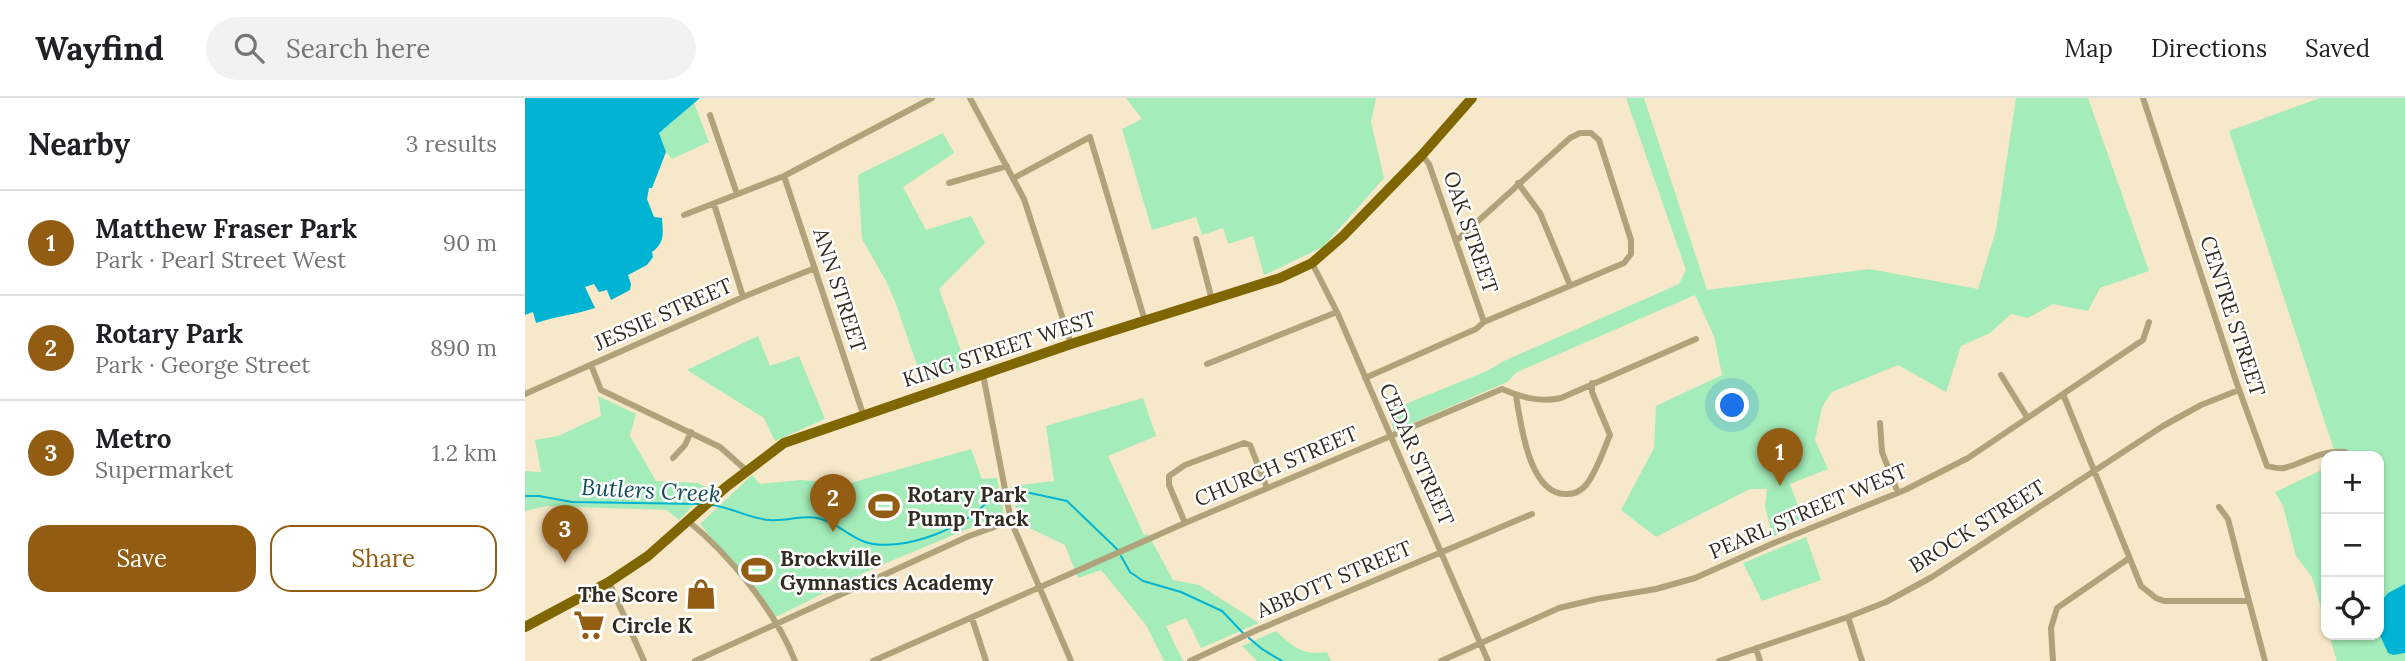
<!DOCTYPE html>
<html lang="en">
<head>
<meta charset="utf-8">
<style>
	body { margin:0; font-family:Lora,serif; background:#f2f2f2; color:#202124 }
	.controls { position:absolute; right:21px; bottom:21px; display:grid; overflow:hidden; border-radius:14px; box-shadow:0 2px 5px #0004 }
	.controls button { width:63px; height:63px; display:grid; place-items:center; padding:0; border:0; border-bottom:2px solid #e0e0e0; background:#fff; color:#202124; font:35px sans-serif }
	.you { position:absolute; left:1208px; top:308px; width:24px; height:24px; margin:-18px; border:5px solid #fff; border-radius:50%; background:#1a73e8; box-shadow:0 0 0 10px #1a73e833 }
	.badge { display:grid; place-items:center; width:46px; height:46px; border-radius:50%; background:#925c12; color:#fff; font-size:23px; font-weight:700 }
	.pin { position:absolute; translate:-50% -58px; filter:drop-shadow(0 2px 4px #0008) }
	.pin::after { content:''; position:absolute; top:37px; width:24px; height:21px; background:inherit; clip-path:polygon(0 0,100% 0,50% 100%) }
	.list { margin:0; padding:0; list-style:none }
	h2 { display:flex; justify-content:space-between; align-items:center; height:91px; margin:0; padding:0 28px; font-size:30px }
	h2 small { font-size:23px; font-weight:400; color:#757577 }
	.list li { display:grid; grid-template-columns:46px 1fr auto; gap:21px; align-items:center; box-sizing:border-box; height:105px; padding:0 28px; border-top:2px solid #e0e0e0 }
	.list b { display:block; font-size:26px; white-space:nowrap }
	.list p { margin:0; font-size:23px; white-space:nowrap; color:#757577 }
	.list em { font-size:23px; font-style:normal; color:#757577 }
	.actions { display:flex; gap:14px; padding:21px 28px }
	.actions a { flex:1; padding:16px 0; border:2px solid #925c12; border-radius:21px; text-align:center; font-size:24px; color:#925c12 }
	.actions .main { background:#925c12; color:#fff }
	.icon { flex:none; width:38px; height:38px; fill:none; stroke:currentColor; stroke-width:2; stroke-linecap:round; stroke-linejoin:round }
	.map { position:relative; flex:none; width:1880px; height:563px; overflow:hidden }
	header { display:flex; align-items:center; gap:42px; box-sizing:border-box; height:98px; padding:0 35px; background:#fff; border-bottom:2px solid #e0e0e0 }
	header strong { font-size:33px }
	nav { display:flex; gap:38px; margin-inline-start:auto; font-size:24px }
	.search { width:490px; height:63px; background:#f2f2f2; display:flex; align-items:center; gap:18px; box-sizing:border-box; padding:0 24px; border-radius:38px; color:#757577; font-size:26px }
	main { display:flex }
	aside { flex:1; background:#fff }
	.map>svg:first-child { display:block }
	.green { fill:#a4ecb9 }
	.water { fill:#01b4d3 }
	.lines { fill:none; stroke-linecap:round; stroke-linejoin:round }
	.stream { stroke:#01b4d3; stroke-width:2 }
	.minor { stroke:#b0a37b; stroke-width:6 }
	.primary { stroke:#806600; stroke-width:10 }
	.labels { text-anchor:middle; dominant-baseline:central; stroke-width:5; stroke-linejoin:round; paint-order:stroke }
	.street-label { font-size:21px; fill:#332d21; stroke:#fff }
	.poi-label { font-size:21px; font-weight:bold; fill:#332d21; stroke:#fff; text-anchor:start }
	.water-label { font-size:23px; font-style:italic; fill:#124e5b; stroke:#fff }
</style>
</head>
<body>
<header>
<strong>Wayfind</strong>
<div class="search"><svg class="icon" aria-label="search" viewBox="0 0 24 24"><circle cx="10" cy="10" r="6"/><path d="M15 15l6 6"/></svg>Search here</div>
<nav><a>Map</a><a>Directions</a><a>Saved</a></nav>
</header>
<main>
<aside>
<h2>Nearby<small>3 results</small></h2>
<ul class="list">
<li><span class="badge">1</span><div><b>Matthew Fraser Park</b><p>Park · Pearl Street West</p></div><em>90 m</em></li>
<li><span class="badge">2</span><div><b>Rotary Park</b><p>Park · George Street</p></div><em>890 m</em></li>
<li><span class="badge">3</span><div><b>Metro</b><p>Supermarket</p></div><em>1.2 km</em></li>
</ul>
<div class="actions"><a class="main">Save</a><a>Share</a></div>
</aside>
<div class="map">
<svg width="1880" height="563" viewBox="0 0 1880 563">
	<rect width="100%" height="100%" fill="#f7e8c9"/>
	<path class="green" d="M601,0h250l-5,24 13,56 -61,69 -59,28 -11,-39 -25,8 -5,-16 -21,7 -6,-18 -44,13 -30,-101 20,-10z
		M1101,0h18l63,192 162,-21 109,20 18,-59 20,-132h72l61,173 -49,17 -12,23 -35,-7 -25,14 -17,-4 -21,19 -29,13 -15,46 -48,-27 -66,27 -10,15 -7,33 13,29 -38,15 14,38 -31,15 -8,-30 2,-18h-17l-94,48 -35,-27 33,-62 2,-42 66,-31 -8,-39 -19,-41 -178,77 -10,10 -113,49 -6,-20 99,-40 17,-10 175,-77 7,-14z
		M1795,0h85v563h-68l-8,-26h50v-179h-43l-107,-325z
		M169,5l15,39 -37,17 -6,-7 -7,-19z
		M418,35l11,20 -51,34 23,43 45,-14 14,27 -46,46 28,79 -44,15 -27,-79 -10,-23 -24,-42 -4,-64z
		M233,238l12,30 29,-10 26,63 -50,22 -11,-23 -77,-48z
		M73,298l38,18 -6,22 26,45 42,2 12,6 -31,31 -12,-10 -120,-4 -22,5v-40l16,1 -6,-32 23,-4 43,-20z
		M618,300l13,38 -48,20 36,79 4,-1 25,46 26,5 60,38 -58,25 -15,-30 -20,8 17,35h-19l-18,-36 -45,-55 -23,8 -13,-33 -46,-22 -8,-37 43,-5 -8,-55z
		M446,351l11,30 15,-1 7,36 -132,55 -96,48 -76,-93 52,-49 8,9 41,-4 46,4z
		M1801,370v156l-14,-47 -16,-21 -13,-50 -8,-14z
		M1281,439l15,43 -59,21 -19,-38z
		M751,533c17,16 27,25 51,21l4,9h-74l-15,-15z"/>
	<path class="water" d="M0,0h175l-41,35 7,19 -14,36h-3l-2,11 7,18 8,1c1,15 3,25 -10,34l1,5 -6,8 -19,10 3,9 -1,6 -19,10 -4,-10 -8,2 -5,-8 -9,3 10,21c-20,7 -39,8 -59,15l-3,-11 -8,3z
		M1880,486v69l-12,2 -5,-2 -9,-20v-29l9,-11z"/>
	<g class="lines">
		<path class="stream" d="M0,398h14l33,6 127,2
			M186,407c20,2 37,13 58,15 15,2 32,-5 48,-2 18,3 31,18 48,24 37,12 106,-16 127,-46l29,-5 46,10 52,50
			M596,458l9,16 13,9 38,11 41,19 22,23
			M724,540l13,11 20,12"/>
		<path class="minor" d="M445,0l54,101 47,145
			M1618,0l94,286 30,82c5,1 12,3 17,2 23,-6 35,-18 61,-16
			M185,17l27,79
			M897,57l7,9 55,158
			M259,78l79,238
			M489,80l76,-41 55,184
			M424,85l58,-17
			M993,85l22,30 30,72
			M189,106l29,93
			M159,117l100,-39 148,-78
			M671,141l16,61
			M787,165l25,49 151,349
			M682,266l130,-52
			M66,267l10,25 119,57 26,23
			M458,276l28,147 60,140
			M1476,277l26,42
			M840,280l111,-49 8,-7 140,-59 7,-9v-14l-32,-100 -8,-7h-11l-10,5 -114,103
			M0,296l218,-97 72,-29
			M1538,296l78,192 15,12 8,3h85l16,60
			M991,298c5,28 13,100 51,98 8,0 14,-3 19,-9 11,-14 17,-34 24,-50l-18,-43v-9
			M1355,325l2,29 16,41
			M148,360l12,-13 6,-13
			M1694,409l9,12 21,82
			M163,423c41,33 88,91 107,140
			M660,425l-16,-38v-9l16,-11 59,-22 6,2 17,43
			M84,484l35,79
			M1323,519l14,44
			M447,520l14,43
			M1231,550l4,13
			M170,563l274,-125 42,-15
			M348,563l312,-138 317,-134c19,8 38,14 59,9l135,-59
			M665,563l67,-31 275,-116
			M916,563l118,-53 38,-9 59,-10 39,-11 79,-35 131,-53 63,-32 175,-118 6,-18
			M1194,563l129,-44 38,-15 46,-25 231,-151 38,-21 38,-15
			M1528,563l-2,-33 6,-20 71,-49"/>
		<path class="primary" d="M0,529l84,-45 39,-26 78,-69 58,-44 287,-99 209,-66 32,-15 31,-27 79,-81 50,-57"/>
	</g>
	<defs>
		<symbol id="stadium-bare" viewBox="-9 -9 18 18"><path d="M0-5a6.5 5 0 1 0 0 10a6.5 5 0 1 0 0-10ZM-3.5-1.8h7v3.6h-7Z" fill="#925c12" stroke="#fff" stroke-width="2.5" paint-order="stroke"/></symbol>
		<symbol id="shop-bare" viewBox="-9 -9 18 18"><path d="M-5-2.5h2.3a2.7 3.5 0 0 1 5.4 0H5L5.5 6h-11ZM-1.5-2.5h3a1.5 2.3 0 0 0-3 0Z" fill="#925c12" stroke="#fff" stroke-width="2.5" paint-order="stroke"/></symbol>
		<symbol id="supermarket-bare" viewBox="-9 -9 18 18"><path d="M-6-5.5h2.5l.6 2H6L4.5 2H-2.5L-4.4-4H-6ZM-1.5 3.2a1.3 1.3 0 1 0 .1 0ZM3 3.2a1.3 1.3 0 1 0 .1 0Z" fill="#925c12" stroke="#fff" stroke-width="2.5" paint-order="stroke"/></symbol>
	</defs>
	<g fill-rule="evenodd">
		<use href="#stadium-bare" x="337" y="386" width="44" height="44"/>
		<use href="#stadium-bare" x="210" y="450" width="44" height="44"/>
		<use href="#shop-bare" x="154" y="474" width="44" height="44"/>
		<use href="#supermarket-bare" x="42" y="505" width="44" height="44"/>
	</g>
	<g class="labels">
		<g class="street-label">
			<text transform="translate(946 134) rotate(71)">OAK STREET</text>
			<text transform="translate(315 192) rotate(72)">ANN STREET</text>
			<text transform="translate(138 216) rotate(-24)">JESSIE STREET</text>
			<text transform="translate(1708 218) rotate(72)">CENTRE STREET</text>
			<text transform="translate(474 251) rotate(-18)">KING STREET WEST</text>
			<text transform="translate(892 356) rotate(66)">CEDAR STREET</text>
			<text transform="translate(751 368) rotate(-23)">CHURCH STREET</text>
			<text transform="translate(1283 413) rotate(-23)">PEARL STREET WEST</text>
			<text transform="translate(1452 428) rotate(-32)">BROCK STREET</text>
			<text transform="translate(809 481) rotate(-23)">ABBOTT STREET</text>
		</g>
		<g class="poi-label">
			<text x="382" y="396">Rotary Park<tspan x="382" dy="24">Pump Track</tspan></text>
			<text x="255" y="460">Brockville<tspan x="255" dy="24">Gymnastics Academy</tspan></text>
			<text x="153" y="496" text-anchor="end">The Score</text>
			<text x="87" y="527">Circle K</text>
		</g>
		<g class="water-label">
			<text transform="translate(126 392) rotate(3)">Butlers Creek</text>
		</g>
	</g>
</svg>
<div class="controls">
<button>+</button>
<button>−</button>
<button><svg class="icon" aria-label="locate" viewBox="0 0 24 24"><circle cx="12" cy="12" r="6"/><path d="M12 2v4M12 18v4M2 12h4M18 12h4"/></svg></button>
</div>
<div class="you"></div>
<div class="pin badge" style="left:1255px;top:388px">1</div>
<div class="pin badge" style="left:308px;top:434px">2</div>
<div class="pin badge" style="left:40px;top:465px">3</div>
</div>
</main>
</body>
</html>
